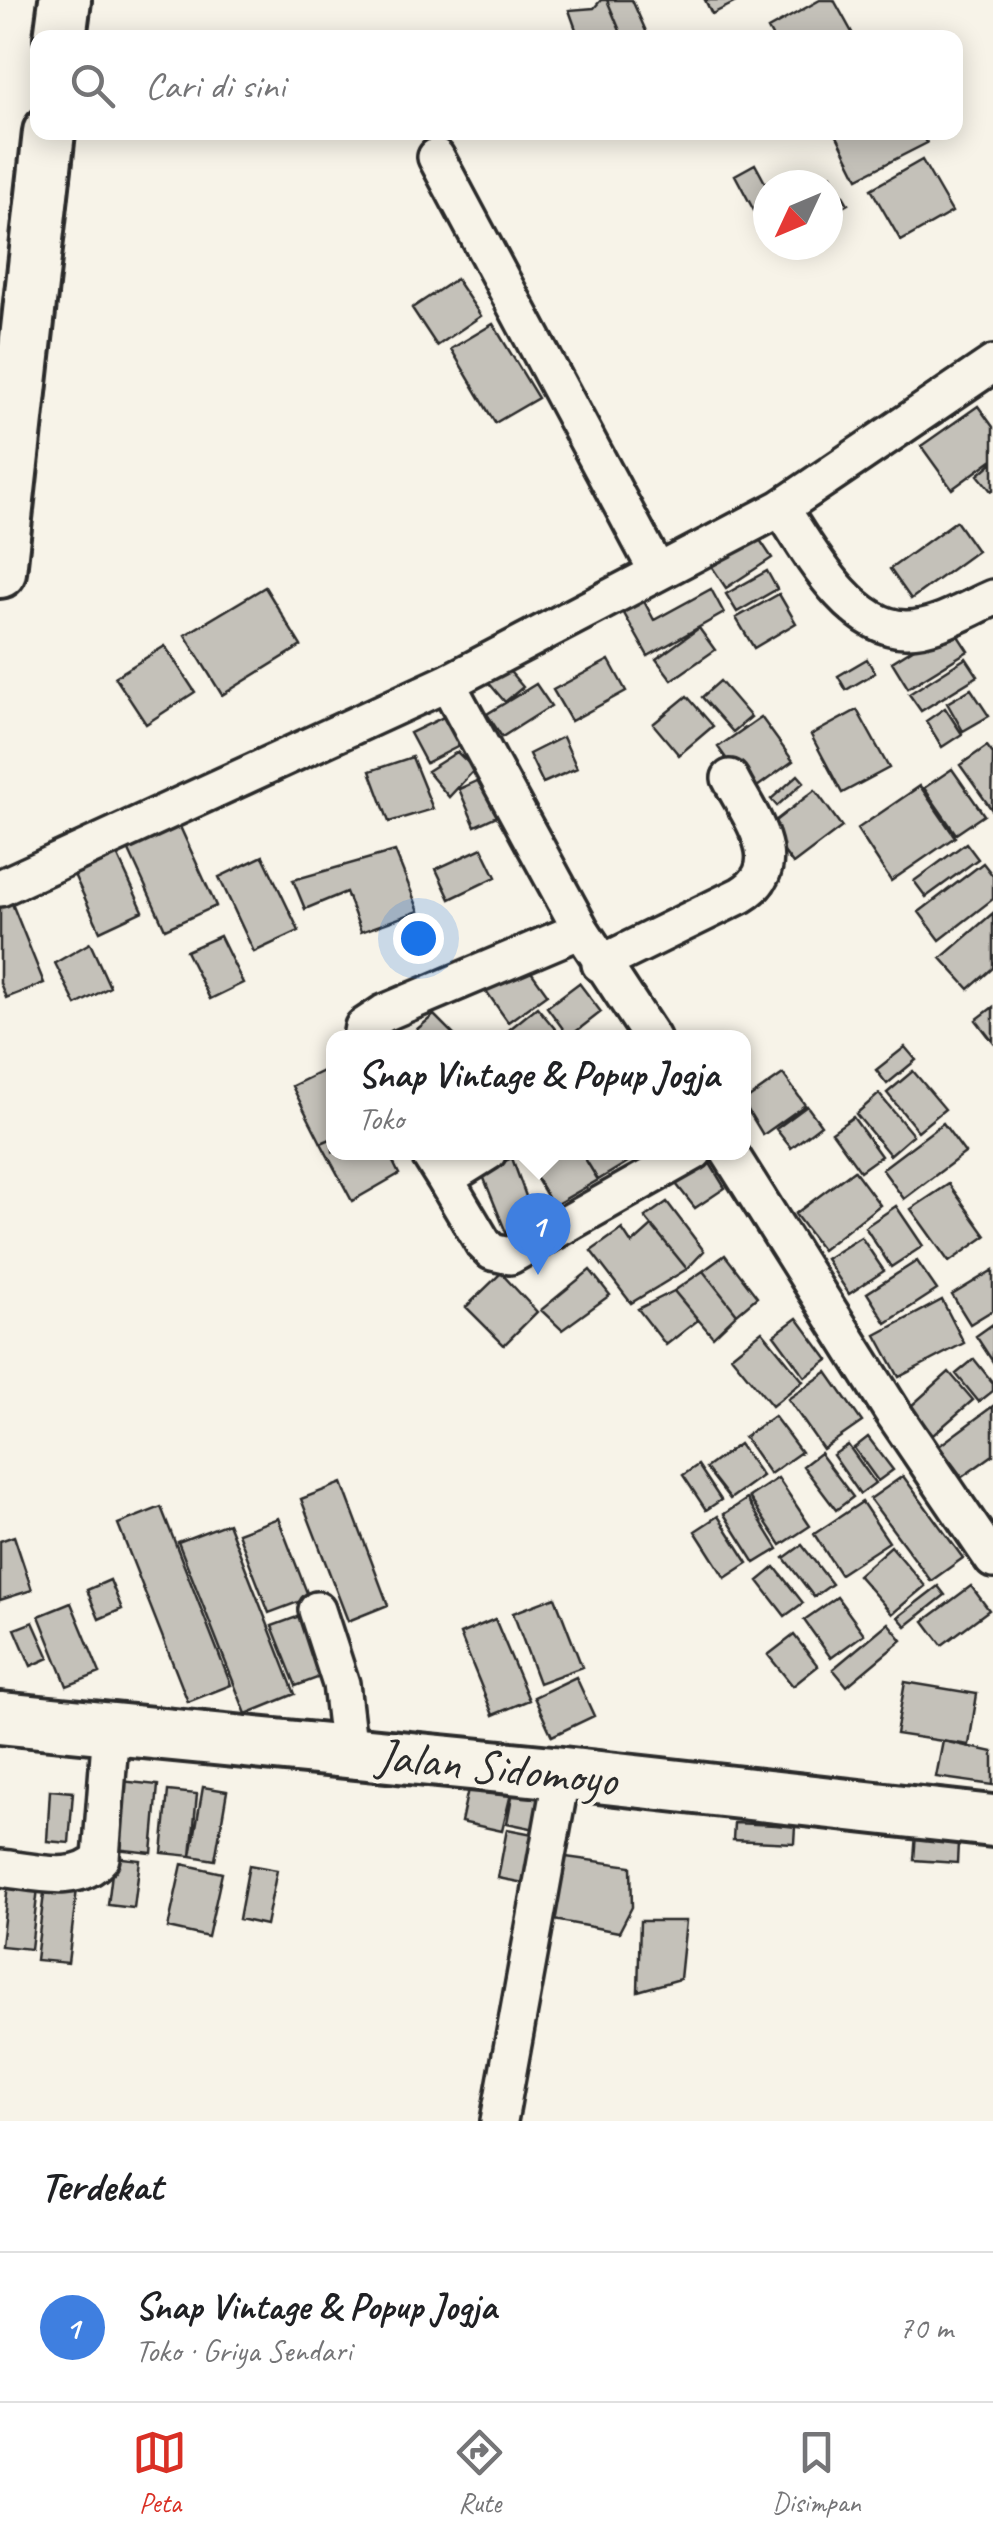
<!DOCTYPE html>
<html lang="id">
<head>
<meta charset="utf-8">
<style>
	body { margin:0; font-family:Caveat,sans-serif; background:#f6f6f6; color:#202124 }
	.compass { position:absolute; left:753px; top:170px; width:90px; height:90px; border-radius:50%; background:#fff; box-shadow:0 5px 25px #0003; rotate:226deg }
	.you { position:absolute; left:418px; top:938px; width:35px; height:35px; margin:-25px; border:8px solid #fff; border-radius:50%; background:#1a73e8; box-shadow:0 0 0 15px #1a73e833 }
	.badge { display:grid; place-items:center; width:65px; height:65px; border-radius:50%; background:#d93025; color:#fff; font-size:32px; font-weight:700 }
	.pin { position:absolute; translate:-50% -82px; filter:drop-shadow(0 2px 5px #0008) }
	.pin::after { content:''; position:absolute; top:52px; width:35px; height:30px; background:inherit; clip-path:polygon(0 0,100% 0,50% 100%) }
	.popup { position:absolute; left:326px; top:1030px; width:425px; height:130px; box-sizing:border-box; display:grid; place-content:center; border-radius:20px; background:#fff; filter:drop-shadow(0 2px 8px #0005); font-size:32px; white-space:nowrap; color:#757577 }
	.popup b { font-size:38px; color:#202124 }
	.popup::after { content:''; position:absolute; left:50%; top:100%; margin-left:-20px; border:20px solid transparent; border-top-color:#fff }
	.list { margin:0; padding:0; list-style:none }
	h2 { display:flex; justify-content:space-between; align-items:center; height:130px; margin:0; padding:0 40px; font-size:42px }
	h2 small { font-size:32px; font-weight:400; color:#757577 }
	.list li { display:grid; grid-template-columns:65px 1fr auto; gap:30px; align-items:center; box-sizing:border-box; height:150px; padding:0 40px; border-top:2px solid #e0e0e0 }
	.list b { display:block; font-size:38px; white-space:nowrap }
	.list p { margin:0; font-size:32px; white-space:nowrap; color:#757577 }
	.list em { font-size:32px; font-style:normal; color:#757577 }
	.icon { flex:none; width:55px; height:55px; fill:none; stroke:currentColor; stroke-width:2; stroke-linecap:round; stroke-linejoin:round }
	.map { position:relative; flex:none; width:993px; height:2121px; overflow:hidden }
	.search { position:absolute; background:#fff; box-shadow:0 5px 25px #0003; left:30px; right:30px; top:30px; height:110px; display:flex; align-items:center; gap:25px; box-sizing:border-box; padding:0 35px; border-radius:20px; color:#757577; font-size:38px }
	.sheet { height:280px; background:#fff }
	nav { display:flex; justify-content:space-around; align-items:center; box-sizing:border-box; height:140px; border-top:2px solid #e0e0e0; background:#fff; font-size:28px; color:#757577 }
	nav a { display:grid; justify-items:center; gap:5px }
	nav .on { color:#d93025 }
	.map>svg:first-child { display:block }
	.building { fill:#c4c1b9; stroke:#2b2b2b; stroke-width:2.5 }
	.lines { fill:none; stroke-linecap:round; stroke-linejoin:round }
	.street-casing { stroke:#2b2b2b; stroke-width:42 }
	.secondary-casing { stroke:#2b2b2b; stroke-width:58 }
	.street { stroke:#f7f3e8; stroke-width:35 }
	.secondary { stroke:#f7f3e8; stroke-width:50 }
	.labels { text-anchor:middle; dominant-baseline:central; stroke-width:8; stroke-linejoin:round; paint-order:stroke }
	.street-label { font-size:48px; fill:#2b2b2b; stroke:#f7f3e8 }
</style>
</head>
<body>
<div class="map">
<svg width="993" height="2121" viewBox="0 0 993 2121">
	<rect width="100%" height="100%" fill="#f7f3e8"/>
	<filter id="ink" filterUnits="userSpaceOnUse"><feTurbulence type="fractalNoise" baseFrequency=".01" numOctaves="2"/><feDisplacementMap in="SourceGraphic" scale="20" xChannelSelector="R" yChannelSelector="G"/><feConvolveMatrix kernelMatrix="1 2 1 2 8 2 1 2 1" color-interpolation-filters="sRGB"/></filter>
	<g filter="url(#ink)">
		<path class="building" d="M601,0h6l16,38h-44l-10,-28 25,-2z
			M607,0h25l17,38h-26z
			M705,0h35l-28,14z
			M820,0h14l21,38h-82l-5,-9z
			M835,132h87l5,11 -69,35z
			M922,160l30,52 -51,29 -30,-52z
			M755,164l13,24v27l-9,5 -24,-45z
			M831,175l17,29 -20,11v-30h-14z
			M456,279l25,37 -44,30 -25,-38z
			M493,324l45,74 -43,25 -44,-74z
			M978,406l15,21v32l-41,30 -31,-43z
			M993,462v28l-2,1 -13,-16z
			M956,521l21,30 -66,48 -21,-30z
			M754,531l18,27 -46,30 -18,-27z
			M767,571l10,18 -40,23 -11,-18z
			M265,587l36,59 -79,49 -37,-60z
			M711,589l13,24 -76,43 -31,-55 21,-11 16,30z
			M779,594l17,29 -42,25 -18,-30z
			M951,625l17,26 -60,37 -16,-26z
			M699,628l16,22 -43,30 -16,-21z
			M165,646l30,46 -49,32 -31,-47z
			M966,658l12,18 -57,35 -12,-17z
			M867,659l8,14 -29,17 -8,-14z
			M609,660l17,31 -55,30 -18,-31z
			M506,667l17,20 -18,15 -17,-20z
			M720,681l31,36 -18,15 -31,-35z
			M536,684l15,22 -49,31 -15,-23z
			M971,689l18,27 -26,15 -16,-28z
			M687,696l26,30 -34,29 -26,-31z
			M945,708l17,26 -20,13 -16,-26z
			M857,710l32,58 -47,25 -31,-58z
			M452,713l13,30 -39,20 -16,-30z
			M761,717l32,44 -43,31 -32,-45z
			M563,737l14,31 -34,15 -14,-29z
			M987,746l6,8 -1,56 -32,-45z
			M457,752l18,17 -26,28 -22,-26z
			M412,757l21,52 -44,13 -19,-51z
			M952,769l32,46 -28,19 -32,-46z
			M798,775l6,7 -27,24 -6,-7z
			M479,780l18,36 -22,10 -16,-37z
			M920,786l35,51 -64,44 -34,-52z
			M815,790l27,37 -49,37 -27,-36z
			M177,820l39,86 -51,23 -40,-87z
			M966,843l12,16 -52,38 -12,-16z
			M114,848l29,63 -43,20 -29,-63z
			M482,848l14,29 -46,22 -14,-30z
			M395,851l24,60 -58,21 -15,-40 -41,17 -12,-29z
			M263,856l36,75 -45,21 -35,-75z
			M983,863l10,13v23l-53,41 -21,-28z
			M11,901l33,82 -38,15 -6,-15v-77z
			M993,913v55l-24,21 -28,-31z
			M220,936l23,47 -33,16 -24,-48z
			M90,943l20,44 -34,18 -21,-42z
			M524,962l23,32 -39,28 -24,-34z
			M579,983l22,29 -32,25 -22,-30z
			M537,1007l24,29 -53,2 -3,-5z
			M993,1007v35l-17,-22z
			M434,1015l23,23 -48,-2z
			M905,1047l11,13 -29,24 -11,-14z
			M333,1066v72l-12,5 -29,-57z
			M913,1071l32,38 -27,22 -31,-38z
			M783,1074l22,31 -42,30 -20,-33z
			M879,1094l34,41 -23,20 -34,-41z
			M807,1106l14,19 -30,23 -15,-19z
			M853,1117l28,39 -21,15 -28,-39z
			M943,1123l22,30 -61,46 -22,-30z
			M333,1138v14h55l11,22 -47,27 -31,-58z
			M521,1152h60l17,28 -45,26z
			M581,1152h60v2l-43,26z
			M703,1152l22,36 -30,20 -26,-33z
			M512,1158l23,63 -28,14 -26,-64z
			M854,1170l26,35 -58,45 -27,-36z
			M949,1184l37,52 -37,26 -38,-53z
			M667,1202l37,49 -17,18 -42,-52z
			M896,1206l27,40 -32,21 -26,-40z
			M652,1226l35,43 -56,34 -40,-52 31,-22 10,15z
			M861,1237l23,34 -35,23 -23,-35z
			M725,1255l32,42 -20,17 -34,-43z
			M917,1261l20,29 -51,33 -19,-30z
			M590,1270l20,25 -48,35 -21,-20z
			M993,1270v40l-23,14 -18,-29z
			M703,1271l34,43 -24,23 -39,-46z
			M501,1273l36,39 -33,33 -38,-38z
			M674,1291l24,29 -32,25 -28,-36z
			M942,1300l22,43 -65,34 -23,-42z
			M797,1318l31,42 -23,17 -31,-42z
			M993,1324v38l-17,-26z
			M762,1331l41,50 -31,25 -41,-50z
			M974,1359l19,24v8l-14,11 -23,-28z
			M827,1372l35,50 -39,27 -35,-50z
			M949,1372l24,28 -40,35 -23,-28z
			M993,1406v49l-31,22 -23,-31z
			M774,1416l27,36 -31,22 -26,-37z
			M868,1437l25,33 -15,11 -24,-33z
			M739,1444l23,32 -32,23 -24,-31z
			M848,1445l27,38 -15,11 -27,-39z
			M820,1453l33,44 -17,13 -33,-44z
			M698,1465l23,35 -15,10 -23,-35z
			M903,1476l60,82 -32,23 -61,-82z
			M778,1478l32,48 -29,19 -32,-48z
			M342,1483l46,122 -40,16 -47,-122z
			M747,1499l31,50 -23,14 -31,-49z
			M862,1502l27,40 -49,32 -26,-40z
			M161,1507l70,178 -43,17 -70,-178z
			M718,1516l30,47 -23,15 -30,-47z
			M278,1518l31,80 -40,15 -31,-80z
			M228,1523l67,171 -49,20 -68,-172z
			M14,1536l18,54 -32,10v-59z
			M802,1545l30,39 -18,13 -30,-39z
			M891,1546l34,40 -33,28 -34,-39z
			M775,1567l28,36 -18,13 -27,-35z
			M110,1580l12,29 -23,10 -12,-29z
			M938,1586l7,9 -39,31 -8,-9z
			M971,1586l18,24 -47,35 -18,-24z
			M555,1597l27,70 -43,16 -26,-70z
			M837,1597l27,37 -33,24 -27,-38z
			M71,1603l29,70 -33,13 -28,-70z
			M305,1614l23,60 -32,12 -24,-60z
			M495,1619l34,81 -36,15 -33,-81z
			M33,1622l16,36 -18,8 -16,-37z
			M888,1623l14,17 -55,46 -14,-17z
			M794,1635l24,31 -25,20 -25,-31z
			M576,1677l18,39 -42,20 -18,-39z
			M905,1682l72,12 -8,51 -73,-11z
			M943,1741l50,11v33l-57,-8z
			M471,1775l42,10 -11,46 -41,-9z
			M121,1781l37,4 -6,68 -37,-4z
			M203,1787l24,4 -12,69 -24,-4z
			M50,1790l23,2 -4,51 -22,-2z
			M168,1791l29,3 -6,62 -29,-3z
			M513,1791l39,9 -7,31 -38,-8z
			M917,1820l42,3 -2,40 -43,-3z
			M734,1823l61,3 -1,17 -61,-3z
			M507,1829l31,6 -9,49 -31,-6z
			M559,1856l72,10 1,41 -13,25 -65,-12z
			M114,1857l26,3 -6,48 -26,-3z
			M182,1864l40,9 -14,64 -40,-9z
			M249,1865l28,5 -11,55 -27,-6z
			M8,1884l30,4 -7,61 -30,-3z
			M45,1885l32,4 -9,74 -32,-3z
			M640,1921h46l-6,58 -42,12z"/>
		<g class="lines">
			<defs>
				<path id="street" d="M436,157l221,414
					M781,508c27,41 69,120 124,121 29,1 62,-20 88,-31
					M447,683l134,247 71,108
					M0,888l447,-205 334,-175 212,-144
					M600,964l141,-69c50,-30 8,-79 -11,-117
					M361,1038l2,-11 21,-14 197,-83
					M428,1152l17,27 43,-27
					M729,1152l163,259 101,149
					M445,1179l38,64 9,9 18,4 184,-104
					M317,1610l24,74 8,68
					M0,1868c32,3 78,18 101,-10l10,-130
					M499,2121l63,-348"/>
				<path id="secondary" d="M60,38l5,-38
					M0,572l49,-440
					M0,1718l562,55 431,48"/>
			</defs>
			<use href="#street" class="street-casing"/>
			<use href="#secondary" class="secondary-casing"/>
			<use href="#street" class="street"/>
			<use href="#secondary" class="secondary"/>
		</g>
	</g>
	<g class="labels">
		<g class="street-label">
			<text transform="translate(497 1767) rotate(6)">Jalan Sidomoyo</text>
		</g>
	</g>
</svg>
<svg class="compass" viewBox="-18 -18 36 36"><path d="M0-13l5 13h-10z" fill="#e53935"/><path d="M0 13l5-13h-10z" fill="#757577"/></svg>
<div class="you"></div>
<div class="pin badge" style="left:538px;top:1275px;background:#3f7fe0">1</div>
<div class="popup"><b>Snap Vintage &amp; Popup Jogja</b>Toko</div>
<div class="search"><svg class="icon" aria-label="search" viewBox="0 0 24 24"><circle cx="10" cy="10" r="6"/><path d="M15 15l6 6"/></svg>Cari di sini</div>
</div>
<section class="sheet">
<h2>Terdekat<small></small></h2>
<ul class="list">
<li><span class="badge" style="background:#3f7fe0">1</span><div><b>Snap Vintage &amp; Popup Jogja</b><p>Toko · Griya Sendari</p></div><em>70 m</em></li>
</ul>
</section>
<nav>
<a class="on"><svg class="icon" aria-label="map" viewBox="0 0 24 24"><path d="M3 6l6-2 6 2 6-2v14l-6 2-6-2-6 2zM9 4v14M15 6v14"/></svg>Peta</a>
<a><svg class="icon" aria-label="directions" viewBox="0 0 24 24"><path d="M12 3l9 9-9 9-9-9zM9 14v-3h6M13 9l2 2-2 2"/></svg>Rute</a>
<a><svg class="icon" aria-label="saved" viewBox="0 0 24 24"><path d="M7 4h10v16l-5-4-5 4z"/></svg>Disimpan</a>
</nav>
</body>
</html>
